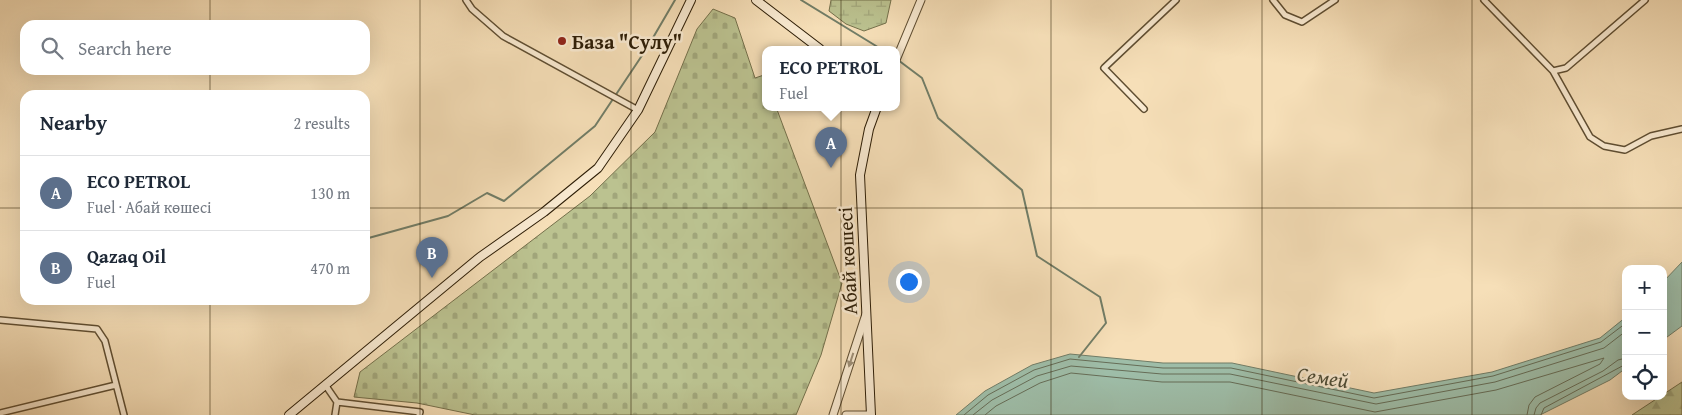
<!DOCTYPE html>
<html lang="en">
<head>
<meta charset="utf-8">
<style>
	body { margin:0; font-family:"Gentium Book Plus",serif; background:#f6f6f7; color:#1f2937 }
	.controls { position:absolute; right:15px; bottom:15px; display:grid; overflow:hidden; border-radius:10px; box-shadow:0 5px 20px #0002 }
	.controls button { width:45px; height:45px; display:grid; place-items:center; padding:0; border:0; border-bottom:1px solid #e0e1e3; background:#fff; color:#1f2937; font:25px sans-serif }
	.you { position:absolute; left:908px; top:281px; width:18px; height:18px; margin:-12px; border:4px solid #fff; border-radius:50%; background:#1a73e8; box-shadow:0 0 0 8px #1a73e833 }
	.badge { display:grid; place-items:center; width:32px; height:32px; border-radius:50%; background:#8f2418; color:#fff; font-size:16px; font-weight:700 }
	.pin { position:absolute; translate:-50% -41px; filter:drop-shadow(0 1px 2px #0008) }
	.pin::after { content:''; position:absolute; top:26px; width:18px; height:15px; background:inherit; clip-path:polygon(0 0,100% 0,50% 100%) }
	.popup { position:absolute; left:762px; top:46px; width:138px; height:65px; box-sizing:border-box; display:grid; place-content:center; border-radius:10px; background:#fff; filter:drop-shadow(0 1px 4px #0005); font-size:16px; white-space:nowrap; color:#747a83 }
	.popup b { font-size:19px; color:#1f2937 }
	.popup::after { content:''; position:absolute; left:50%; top:100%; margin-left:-10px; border:10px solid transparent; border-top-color:#fff }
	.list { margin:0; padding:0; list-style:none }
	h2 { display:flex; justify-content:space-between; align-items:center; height:65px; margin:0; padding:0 20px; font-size:21px }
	h2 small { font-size:16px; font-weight:400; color:#747a83 }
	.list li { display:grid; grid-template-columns:32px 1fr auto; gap:15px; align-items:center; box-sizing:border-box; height:75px; padding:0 20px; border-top:1px solid #e0e1e3 }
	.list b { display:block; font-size:19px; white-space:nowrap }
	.list p { margin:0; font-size:16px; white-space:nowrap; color:#747a83 }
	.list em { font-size:16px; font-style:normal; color:#747a83 }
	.icon { flex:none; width:28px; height:28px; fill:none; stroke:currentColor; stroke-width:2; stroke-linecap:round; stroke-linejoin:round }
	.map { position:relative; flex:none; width:1682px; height:415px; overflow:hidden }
	.search { position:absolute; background:#fff; box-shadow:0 5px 20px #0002; left:20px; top:20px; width:350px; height:55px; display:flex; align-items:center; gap:12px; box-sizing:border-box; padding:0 18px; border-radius:15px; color:#747a83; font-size:19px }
	.panel { position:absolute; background:#fff; box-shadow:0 5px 20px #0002; left:20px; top:90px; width:350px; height:215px; border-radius:15px }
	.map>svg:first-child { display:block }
	.forest { fill:url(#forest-firs); stroke:#74704b }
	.wetland { fill:url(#wetland-marsh); stroke:#74704b }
	.cemetery { fill:url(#cemetery-stones); stroke:#74704b }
	.water { fill:#9ebda8; stroke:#717d67 }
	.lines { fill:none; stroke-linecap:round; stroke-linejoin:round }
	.shore { stroke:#666d57; stroke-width:1 }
	.stream { stroke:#717d67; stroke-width:2 }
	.minor-casing { stroke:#5f4e32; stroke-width:8 }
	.tertiary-casing { stroke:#5f4e32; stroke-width:9 }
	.secondary-casing { stroke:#2d1d06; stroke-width:10 }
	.minor { stroke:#f9ead1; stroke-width:5 }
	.tertiary { stroke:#f9ead1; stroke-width:7 }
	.secondary { stroke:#f9ead1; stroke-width:8 }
	.oneway { fill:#9d8e76 }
	.grid { fill:none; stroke:#2d1d06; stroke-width:1; stroke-opacity:0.55 }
	.poi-dot { fill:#8f2418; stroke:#f9ead1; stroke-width:2 }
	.labels { text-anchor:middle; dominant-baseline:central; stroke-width:5; stroke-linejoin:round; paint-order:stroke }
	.poi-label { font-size:20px; font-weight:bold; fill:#2d1d06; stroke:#f9ead1; text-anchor:start }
	.street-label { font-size:20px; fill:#2d1d06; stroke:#f9ead1 }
	.water-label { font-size:21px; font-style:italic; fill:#4f4d37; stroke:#f9ead1 }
</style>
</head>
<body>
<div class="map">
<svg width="1682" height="415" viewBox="0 0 1682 415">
	<defs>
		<pattern id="forest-firs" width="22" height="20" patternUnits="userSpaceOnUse" patternTransform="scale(1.25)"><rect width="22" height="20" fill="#bbc290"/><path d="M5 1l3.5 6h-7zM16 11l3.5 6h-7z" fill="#a1a67b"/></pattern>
		<pattern id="wetland-marsh" width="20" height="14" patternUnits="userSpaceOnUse" patternTransform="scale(1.25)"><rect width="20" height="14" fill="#bbc290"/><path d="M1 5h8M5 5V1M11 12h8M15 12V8" fill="none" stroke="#a1a67b"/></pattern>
		<pattern id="cemetery-stones" width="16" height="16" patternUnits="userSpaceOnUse" patternTransform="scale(1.25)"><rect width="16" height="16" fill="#bbc290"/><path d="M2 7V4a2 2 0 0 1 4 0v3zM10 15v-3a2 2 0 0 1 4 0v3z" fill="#a1a67b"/></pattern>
	</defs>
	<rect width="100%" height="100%" fill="#f6dfb8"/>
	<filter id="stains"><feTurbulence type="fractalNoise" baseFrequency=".004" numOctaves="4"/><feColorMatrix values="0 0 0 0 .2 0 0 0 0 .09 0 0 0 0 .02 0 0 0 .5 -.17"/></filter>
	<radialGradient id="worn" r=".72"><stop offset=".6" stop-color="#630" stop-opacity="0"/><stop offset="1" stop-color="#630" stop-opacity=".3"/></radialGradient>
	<path class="forest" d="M1682,382v33h-50z"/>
	<path class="wetland" d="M831,0h60l-5,23 -22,8 -18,-7 -17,-13z"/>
	<path class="cemetery" d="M713,9l22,9 20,60 9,-3 2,6v26h10l66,176 -21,72 -25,60h-321l-58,-12 -63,-6 6,-25 230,-176 65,-64 42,-103z"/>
	<path class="water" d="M1682,262v64l-19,14v-58z
		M1626,317v51l-16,12 -70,35h-584l29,-24 47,-26 38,-11 93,9h69l142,30 118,-21 108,-34z"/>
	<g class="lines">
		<path class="shore" d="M964,415l24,-20 46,-25 36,-11 93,9h68l143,30 119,-22 108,-34 25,-19
			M973,415l19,-15 45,-24 34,-10 91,8h68l146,30 119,-22 109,-34 22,-17
			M985,415l11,-9 44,-23 31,-10 91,9h68l145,30 121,-22 108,-32 -4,6 -65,33 -6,8 -2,10
			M1534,415l2,-7 4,-5 63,-32 15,-11 8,-2
			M1541,415l3,-7 82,-44"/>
		<path class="stream" d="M801,0l80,49
			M898,60l24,18 16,40 84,72 15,66 63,41 6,26 -27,34
			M365,239l83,-23 39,-23 17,8 91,-75 52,-78 28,-48"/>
		<defs>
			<path id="minor" d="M466,0l6,9 31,27 135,74
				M1273,0l12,15 17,7 33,-22
				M1484,0l69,71 13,-3 79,-68
				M1553,71l37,66 14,9 21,4 26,-14 31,-7
				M1144,109l-40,-41 72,-68
				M0,320l97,9 8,12 19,74
				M326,386l11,16 -2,13
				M337,402l83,10 -1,3
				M0,413l116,-28"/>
			<path id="tertiary" d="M896,60l25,-60
				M833,415l33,-101
				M846,415h25"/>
			<path id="secondary" d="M756,0l64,49
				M289,415l191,-158 64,-45 54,-44 40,-58 53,-110
				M871,415l-11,-240 9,-46 8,-22"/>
		</defs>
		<use href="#minor" class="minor-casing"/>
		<use href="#tertiary" class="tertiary-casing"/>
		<use href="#secondary" class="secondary-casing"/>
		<use href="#minor" class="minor"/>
		<use href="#tertiary" class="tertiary"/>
		<use href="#secondary" class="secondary"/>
	</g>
	<defs><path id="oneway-solid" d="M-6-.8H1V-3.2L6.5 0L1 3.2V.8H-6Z" transform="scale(1.25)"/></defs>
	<use class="oneway" href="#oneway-solid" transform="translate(851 360) rotate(108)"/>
	<path class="grid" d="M210,0v25M420,0v415M631,0v415M841,0v415M1051,0v415M1262,0v415M1472,0v415M210,70v25M0,208h25M365,208h1317M210,300v115"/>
	<circle class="poi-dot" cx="562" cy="41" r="5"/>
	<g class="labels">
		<g class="poi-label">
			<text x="572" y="41">База "Сулу"</text>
		</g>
		<g class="street-label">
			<text transform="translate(847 261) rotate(-93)">Абай көшесі</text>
		</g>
		<g class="water-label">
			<text transform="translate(1323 377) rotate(8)">Семей</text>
		</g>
	</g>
	<rect width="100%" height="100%" filter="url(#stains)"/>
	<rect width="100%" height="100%" fill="url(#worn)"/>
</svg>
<div class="controls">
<button>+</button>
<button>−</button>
<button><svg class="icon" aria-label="locate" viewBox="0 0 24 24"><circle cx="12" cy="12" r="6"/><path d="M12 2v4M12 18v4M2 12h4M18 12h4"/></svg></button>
</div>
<div class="you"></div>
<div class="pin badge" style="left:831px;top:168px;background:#5c6f8a">A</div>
<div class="popup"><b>ECO PETROL</b>Fuel</div>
<div class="pin badge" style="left:432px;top:278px;background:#5c6f8a">B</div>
<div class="search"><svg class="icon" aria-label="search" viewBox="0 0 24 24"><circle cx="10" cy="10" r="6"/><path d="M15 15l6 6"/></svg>Search here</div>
<section class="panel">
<h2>Nearby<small>2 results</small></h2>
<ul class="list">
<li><span class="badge" style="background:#5c6f8a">A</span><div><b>ECO PETROL</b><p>Fuel · Абай көшесі</p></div><em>130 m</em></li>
<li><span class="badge" style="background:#5c6f8a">B</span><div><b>Qazaq Oil</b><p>Fuel</p></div><em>470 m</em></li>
</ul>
</section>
</div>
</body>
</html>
